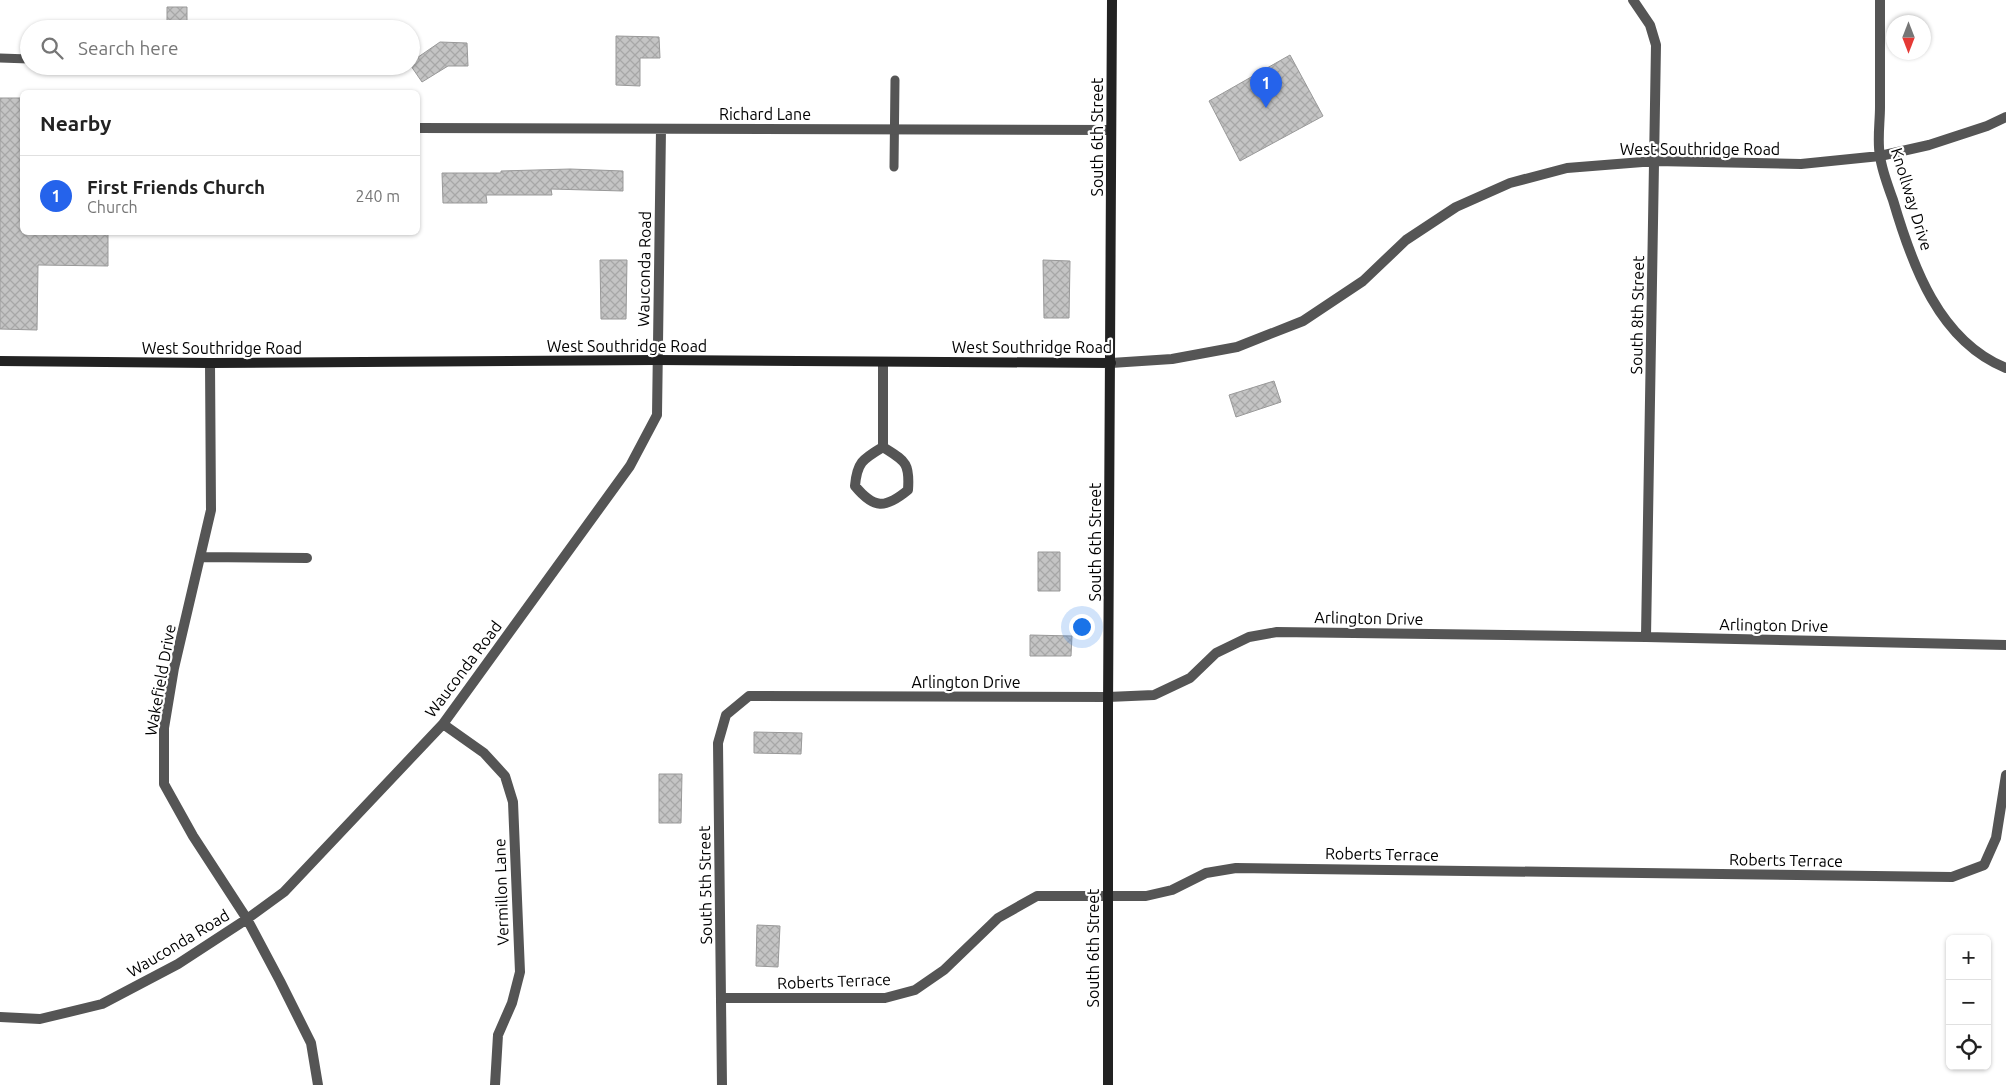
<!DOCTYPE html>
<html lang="en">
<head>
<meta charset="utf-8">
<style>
	body { margin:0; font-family:Ubuntu,sans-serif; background:#f2f2f2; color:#222 }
	.controls { position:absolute; right:15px; bottom:15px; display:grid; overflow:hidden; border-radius:8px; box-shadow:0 1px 4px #0004 }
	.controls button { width:45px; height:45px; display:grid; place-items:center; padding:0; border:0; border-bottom:1px solid #e0e0e0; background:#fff; color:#222; font:25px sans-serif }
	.compass { position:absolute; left:1886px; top:15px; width:45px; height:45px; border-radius:50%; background:#fff; box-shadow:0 1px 4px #0004; rotate:180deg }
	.you { position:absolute; left:1081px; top:626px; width:18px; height:18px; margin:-12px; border:4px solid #fff; border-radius:50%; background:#1a73e8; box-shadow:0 0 0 8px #1a73e833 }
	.badge { display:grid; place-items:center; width:32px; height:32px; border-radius:50%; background:#2563eb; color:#fff; font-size:16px; font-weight:700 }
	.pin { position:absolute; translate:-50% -41px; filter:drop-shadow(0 1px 2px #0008) }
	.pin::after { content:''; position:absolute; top:26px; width:18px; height:15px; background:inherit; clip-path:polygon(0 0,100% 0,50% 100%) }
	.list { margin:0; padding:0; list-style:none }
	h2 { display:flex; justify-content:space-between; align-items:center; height:65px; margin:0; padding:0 20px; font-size:21px }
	h2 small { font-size:16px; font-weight:400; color:#767676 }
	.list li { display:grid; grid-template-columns:32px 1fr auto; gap:15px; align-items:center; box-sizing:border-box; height:80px; padding:0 20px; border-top:1px solid #e0e0e0 }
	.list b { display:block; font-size:19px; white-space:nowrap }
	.list p { margin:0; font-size:16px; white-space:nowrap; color:#767676 }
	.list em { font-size:16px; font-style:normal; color:#767676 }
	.icon { flex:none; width:28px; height:28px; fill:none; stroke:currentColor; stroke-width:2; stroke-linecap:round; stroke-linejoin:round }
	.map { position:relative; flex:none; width:2006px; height:1085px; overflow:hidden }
	.search { position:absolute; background:#fff; box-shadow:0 1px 4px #0004; left:20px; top:20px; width:400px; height:55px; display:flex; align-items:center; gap:12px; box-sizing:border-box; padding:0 18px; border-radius:28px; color:#767676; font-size:19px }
	.panel { position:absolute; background:#fff; box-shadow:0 1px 4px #0004; left:20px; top:90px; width:400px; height:145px; border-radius:8px }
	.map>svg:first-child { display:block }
	.building { fill:url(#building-cross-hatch); stroke:#999 }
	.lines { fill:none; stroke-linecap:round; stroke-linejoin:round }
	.lane { stroke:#555; stroke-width:9 }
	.street { stroke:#555; stroke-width:10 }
	.secondary { stroke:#222; stroke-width:10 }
	.labels { text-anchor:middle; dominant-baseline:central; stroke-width:4.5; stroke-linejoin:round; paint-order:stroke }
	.street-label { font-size:16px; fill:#000; stroke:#fff }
</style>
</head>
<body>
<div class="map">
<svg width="2006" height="1085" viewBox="0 0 2006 1085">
	<defs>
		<pattern id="building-cross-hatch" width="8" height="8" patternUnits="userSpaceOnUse" patternTransform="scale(1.25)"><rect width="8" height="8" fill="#c4c4c4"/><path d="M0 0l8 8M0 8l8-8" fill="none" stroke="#a7a7a7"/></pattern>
	</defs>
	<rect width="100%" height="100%" fill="#fff"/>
	<path class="building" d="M167,7h20v22h-20z
		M616,36l43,1 1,21h-20v28l-24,-1z
		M440,42l27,1 1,23h-20l-26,16 -11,-16v-4z
		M1290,55l33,61 -83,45 -31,-60z
		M0,98h22v134h86v34l-70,-1 -1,65 -37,-1z
		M570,169l53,2v20l-72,-2 1,6h-66l1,8h-44l-1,-30h59v-2z
		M600,260h27l-1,59h-25z
		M1043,260l27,1 -1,57h-25z
		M1274,381l7,21 -45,15 -7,-22z
		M1038,552h22v39h-22z
		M1030,635l42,1 -1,20h-41z
		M754,732l48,1 -1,21 -47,-1z
		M659,774h23l-1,49h-22z
		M757,925l23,1 -2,41 -22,-1z"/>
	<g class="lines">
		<path class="lane" d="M0,58l29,1
			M894,167l1,-87"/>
		<path class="street" d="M1633,0l17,25 6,20 -10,592
			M1880,0c0,36 0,71 0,107 0,16 -3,34 0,49 2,15 8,30 13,44 19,65 46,141 113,168
			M418,128l693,2
			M210,363l1,147 -37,158 -10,60v56l29,52 54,83 33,62 31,62 7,42
			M1111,363l61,-4 65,-12 66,-26 60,-40 43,-41 50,-33 54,-24 57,-15 88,-7 146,3 79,-8 49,-11 58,-19 19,-9
			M883,447c22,14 27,15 25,43 -23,19 -34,19 -53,-4 2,-24 8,-27 28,-39v-85
			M200,557l107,1
			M443,724l41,29 21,23 8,26 7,170 -8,31 -14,32 -3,50
			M722,998h163l30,-8 29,-20 54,-52 39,-22h109l26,-6 34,-17 30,-5 716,9 32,-12 12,-27 10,-63
			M0,1017l40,2 62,-15 76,-40 69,-45 37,-27 159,-168 187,-258 27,-51 4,-286
			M722,1085l-4,-342 8,-28 23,-19 359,1 46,-2 36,-17 26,-25 33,-16 28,-5 369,5 360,8"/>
		<path class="secondary" d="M0,361l210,2 447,-3 454,3
			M1108,1085v-375l4,-710"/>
	</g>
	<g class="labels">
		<g class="street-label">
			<text x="765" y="114">Richard Lane</text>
			<text transform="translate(1097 137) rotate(-90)">South 6th Street</text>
			<text x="1700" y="149">West Southridge Road</text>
			<text transform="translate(1912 199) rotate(73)">Knollway Drive</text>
			<text transform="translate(644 269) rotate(-89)">Wauconda Road</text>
			<text transform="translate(1637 315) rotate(-89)">South 8th Street</text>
			<text x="627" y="346">West Southridge Road</text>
			<text x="1032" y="347">West Southridge Road</text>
			<text x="222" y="348">West Southridge Road</text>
			<text transform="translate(1095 542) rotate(-90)">South 6th Street</text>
			<text transform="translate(1369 618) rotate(1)">Arlington Drive</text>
			<text transform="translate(1774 625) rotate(1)">Arlington Drive</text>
			<text transform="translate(463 669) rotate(-53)">Wauconda Road</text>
			<text transform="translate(160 680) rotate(-80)">Wakefield Drive</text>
			<text x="966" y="682">Arlington Drive</text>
			<text transform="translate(1382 854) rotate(1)">Roberts Terrace</text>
			<text transform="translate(1786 860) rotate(1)">Roberts Terrace</text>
			<text transform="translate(705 885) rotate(-91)">South 5th Street</text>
			<text transform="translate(501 892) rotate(-92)">Vermillon Lane</text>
			<text transform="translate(178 943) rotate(-31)">Wauconda Road</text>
			<text transform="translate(1093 948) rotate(-90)">South 6th Street</text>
			<text transform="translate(834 981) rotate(-2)">Roberts Terrace</text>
		</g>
	</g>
</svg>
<div class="controls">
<button>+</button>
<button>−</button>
<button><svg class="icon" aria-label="locate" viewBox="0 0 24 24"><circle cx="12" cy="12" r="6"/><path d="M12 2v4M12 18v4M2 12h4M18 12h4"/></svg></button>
</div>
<svg class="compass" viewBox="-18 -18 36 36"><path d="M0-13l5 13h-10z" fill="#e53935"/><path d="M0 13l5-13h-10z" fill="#767676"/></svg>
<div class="you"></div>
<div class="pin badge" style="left:1266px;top:108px">1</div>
<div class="search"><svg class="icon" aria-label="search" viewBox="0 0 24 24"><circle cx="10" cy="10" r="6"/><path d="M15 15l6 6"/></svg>Search here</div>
<section class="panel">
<h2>Nearby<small></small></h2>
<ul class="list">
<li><span class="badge">1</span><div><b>First Friends Church</b><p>Church</p></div><em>240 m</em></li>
</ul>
</section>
</div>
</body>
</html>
